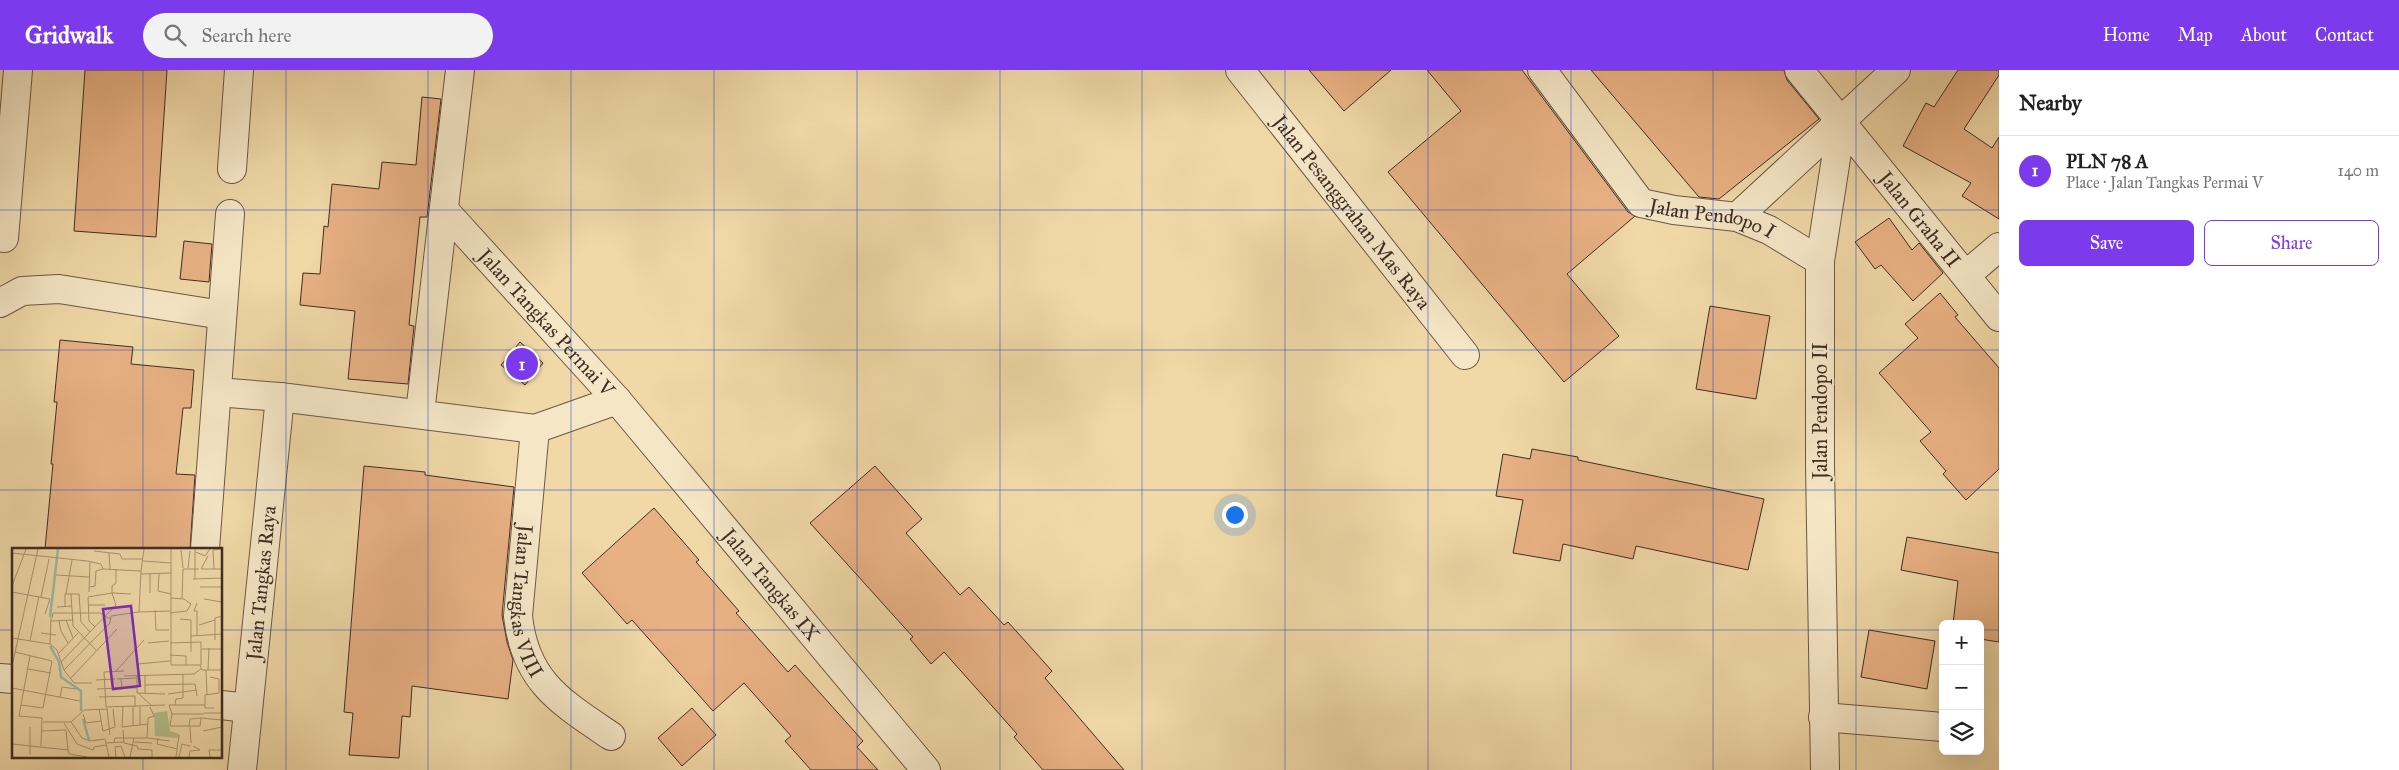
<!DOCTYPE html>
<html lang="en">
<head>
<meta charset="utf-8">
<style>
	body { margin:0; font-family:"IM FELL Great Primer",serif; background:#f2f2f2; color:#222 }
	.controls { position:absolute; right:15px; bottom:15px; display:grid; overflow:hidden; border-radius:8px; box-shadow:0 5px 20px #0002 }
	.controls button { width:45px; height:45px; display:grid; place-items:center; padding:0; border:0; border-bottom:1px solid #e0e0e0; background:#fff; color:#222; font:25px sans-serif }
	.you { position:absolute; left:1234px; top:444px; width:18px; height:18px; margin:-12px; border:4px solid #fff; border-radius:50%; background:#1a73e8; box-shadow:0 0 0 8px #1a73e833 }
	.badge { display:grid; place-items:center; width:32px; height:32px; border-radius:50%; background:#7c3aed; color:#fff; font-size:16px; font-weight:700 }
	.pin { position:absolute; translate:-50% -50%; border:2px solid #fff; box-shadow:0 1px 5px #0006 }
	.list { margin:0; padding:0; list-style:none }
	h2 { display:flex; justify-content:space-between; align-items:center; height:65px; margin:0; padding:0 20px; font-size:21px }
	h2 small { font-size:16px; font-weight:400; color:#767676 }
	.list li { display:grid; grid-template-columns:32px 1fr auto; gap:15px; align-items:center; box-sizing:border-box; height:70px; padding:0 20px; border-top:1px solid #e0e0e0 }
	.list b { display:block; font-size:19px; white-space:nowrap }
	.list p { margin:0; font-size:16px; white-space:nowrap; color:#767676 }
	.list em { font-size:16px; font-style:normal; color:#767676 }
	.actions { display:flex; gap:10px; padding:15px 20px }
	.actions a { flex:1; padding:11px 0; border:1px solid #7c3aed; border-radius:8px; text-align:center; font-size:18px; color:#7c3aed }
	.actions .main { background:#7c3aed; color:#fff }
	.icon { flex:none; width:28px; height:28px; fill:none; stroke:currentColor; stroke-width:2; stroke-linecap:round; stroke-linejoin:round }
	.map { position:relative; flex:none; width:1999px; height:700px; overflow:hidden }
	header { display:flex; align-items:center; gap:30px; box-sizing:border-box; height:70px; padding:0 25px; background:#7c3aed; color:#fff }
	header strong { font-size:24px }
	nav { display:flex; gap:28px; margin-inline-start:auto; font-size:18px }
	.search { width:350px; height:45px; background:#f2f2f2; display:flex; align-items:center; gap:12px; box-sizing:border-box; padding:0 18px; border-radius:28px; color:#767676; font-size:19px }
	main { display:flex }
	aside { flex:1; background:#fff }
	.map>svg:first-child { display:block }
	.building { fill:#e8b184; stroke:#3f2d24 }
	.lines { fill:none; stroke-linecap:round; stroke-linejoin:round }
	.minor-casing { stroke:#6b5845; stroke-width:30 }
	.minor { stroke:#f5e6c6; stroke-width:28 }
	.grid { fill:none; stroke:#1d4ed8; stroke-width:1; stroke-opacity:0.55 }
	.labels { text-anchor:middle; dominant-baseline:central; stroke-width:4.5; stroke-linejoin:round; paint-order:stroke }
	.street-label { font-size:20px; fill:#3f2d24; stroke:#f5e6c6 }
	.inset-river { fill:none; stroke:#9abaa7; stroke-width:2.5 }
	.inset-road { fill:none; stroke:#a99473; stroke-width:1 }
	.view { fill:#7b2cbf; fill-opacity:0.15; stroke:#7b2cbf; stroke-width:2.5 }
	.inset-edge { fill:none; stroke:#3f2d24; stroke-width:2.5 }
</style>
</head>
<body>
<header>
<strong>Gridwalk</strong>
<div class="search"><svg class="icon" aria-label="search" viewBox="0 0 24 24"><circle cx="10" cy="10" r="6"/><path d="M15 15l6 6"/></svg>Search here</div>
<nav><a>Home</a><a>Map</a><a>About</a><a>Contact</a></nav>
</header>
<main>
<div class="map">
<svg width="1999" height="700" viewBox="0 0 1999 700">
	<rect width="100%" height="100%" fill="#f0d8a7"/>
	<filter id="stains"><feTurbulence type="fractalNoise" baseFrequency=".004" numOctaves="4"/><feColorMatrix values="0 0 0 0 .2 0 0 0 0 .09 0 0 0 0 .02 0 0 0 .5 -.17"/></filter>
	<radialGradient id="worn" r=".72"><stop offset=".6" stop-color="#630" stop-opacity="0"/><stop offset="1" stop-color="#630" stop-opacity=".3"/></radialGradient>
	<path class="building" d="M85,0h82l-11,167 -82,-6z
		M1309,0h82l-47,41z
		M1427,0h95l106,142 7,4 -68,58 52,62 -55,46 -176,-210 73,-61z
		M1591,0h193l3,10 32,39 -100,80 -20,-2z
		M1958,0h41v5l-35,54 28,19 7,-11v82l-37,-23 9,-13 -68,-37 23,-43 8,4z
		M422,27l19,2 -14,118h-7l-11,108 5,1 -6,58 -60,-5 7,-68 -55,-6 3,-32 17,1 4,-48 4,1 4,-43 47,5 3,-27 34,3z
		M1889,148l23,32 7,-7 24,30 -30,28 -32,-36 -6,4 -20,-27z
		M184,171l28,3 -3,38 -29,-3z
		M1940,223l18,22 -3,2 44,51v101l-33,31 -23,-26 3,-3 -26,-30 11,-9 -52,-59 39,-35 -13,-14z
		M1710,236l60,10 -14,83 -60,-10z
		M60,270l73,7 -2,17 63,6 -3,38h-8l-7,66 19,1 -5,74h-145l8,-85h-2l6,-62h-3z
		M520,272l23,21 -18,22 -24,-20z
		M1532,379l46,8v3l186,39 -16,71 -112,-24 -3,13 -70,-15 -3,17 -47,-8 10,-53 -27,-4 7,-42 27,5z
		M364,396l61,6v3l89,12 -12,128 5,27 6,18 -5,39 -96,-13 -2,31 -8,-1 -3,42 -50,-3 4,-42 -9,-1z
		M875,396l47,53 -16,14 54,62 9,-8 35,38 4,-3 44,49 -7,7 79,92h-81l-29,-33 3,-3 -73,-82 -13,12 -21,-25 3,-2 -103,-114z
		M654,438l45,52 -3,2 43,49 -3,2 52,59 7,-7 68,76 -6,6 21,23h-67l-26,-29 6,-5 -47,-53 -31,28 -81,-91 -5,4 -45,-51z
		M1907,467l92,16v89l-19,-3v-15h-27l5,-43 -57,-11z
		M1869,560l66,11 -8,48 -66,-12z
		M692,638l24,27 -34,31 -24,-28z"/>
	<g class="lines">
		<defs>
			<g id="minor">
				<path id="s1" d="M1240,0l225,285"/>
				<path id="s2" d="M1542,0l99,133 33,7 63,7 32,13 51,31"/>
				<path id="s3" d="M1799,0l200,247"/>
				<path d="M232,99l7,-99"/>
				<path id="s4" d="M445,141l172,189 309,370"/>
				<path d="M1737,147l159,-147"/>
				<path d="M4,168l14,-168"/>
				<path d="M1966,205l33,-28"/>
				<path d="M0,233l22,-12 37,-2 163,26"/>
				<path d="M217,322l63,5 255,32 82,-29"/>
				<path d="M420,343l40,-343"/>
				<path id="s5" d="M535,359l-17,187c7,66 43,86 93,120"/>
				<path d="M205,479l25,-335"/>
				<path d="M0,608l14,1"/>
				<path d="M221,635l27,3"/>
				<path d="M1823,647l120,10"/>
				<path id="s6" d="M242,700l38,-373"/>
				<path d="M1825,700l-5,-306v-203l22,-141"/>
			</g>
		</defs>
		<use href="#minor" class="minor-casing"/>
		<use href="#minor" class="minor"/>
	</g>
	<path class="grid" d="M143,0v479M286,0v700M428,0v700M571,0v700M714,0v700M857,0v700M1000,0v700M1142,0v700M1285,0v700M1428,0v700M1571,0v700M1713,0v700M1856,0v700M0,140h1999M0,280h1999M0,420h1999M0,560h14M221,560h1722M1980,560h19M143,686v14"/>
	<g class="labels">
		<g class="street-label">
			<text stroke="none"><textPath href="#s1" startOffset="181">Jalan Pesanggrahan Mas Raya</textPath></text>
			<text stroke="none"><textPath href="#s3" startOffset="192">Jalan Graha II</textPath></text>
			<text stroke="none"><textPath href="#s2" startOffset="239">Jalan Pendopo I</textPath></text>
			<text stroke="none"><textPath href="#s4" startOffset="151">Jalan Tangkas Permai V</textPath></text>
			<text transform="translate(1820 341) rotate(-90)">Jalan Pendopo II</text>
			<text stroke="none"><textPath href="#s6" startOffset="188">Jalan Tangkas Raya</textPath></text>
			<text stroke="none"><textPath href="#s4" startOffset="496">Jalan Tangkas IX</textPath></text>
			<text stroke="none"><textPath href="#s5" startOffset="174">Jalan Tangkas VIII</textPath></text>
		</g>
	</g>
	<g transform="translate(12 478)">
		<rect width="210" height="210" fill="#f0d8a7"/>
		<path d="M155,163l3,20 9,3 -1,4 -23,-2 -1,-23z" fill="#b4c08c"/>
		<path class="inset-river" d="M38,69l8,-68M38,98l9,16 2,15 20,14v20M71,171l6,21"/>
		<path class="inset-road" d="M159,1v116h29l2,5h20M169,2l2,18M82,3l26,3 2,5h21M184,4l9,4 5,-7M0,5l75,8 14,3 2,5 38,2 -2,41 31,-1M97,5l1,16M196,8l-7,13h21M131,13l28,2M176,20l2,-17M104,21v14l-4,3v7l19,1M202,21l-1,-19 9,-1M129,23l3,-22M129,26l31,-1M147,26l-1,17 13,3M44,27l33,2M181,31l29,-1M183,31v-30M0,38l14,-37M78,39l5,-1 1,-15 7,-2M188,39h22M0,44l38,7 -5,15M77,44l1,-30M138,45v-19M54,46l6,-34M59,46l2,32 23,24M29,49l8,-38M170,51l1,-30h16M192,51l18,3M185,55l-3,8h3v25M76,57h17M53,58v-12h14l2,28 9,10M45,59l15,-1M143,62l1,20h13M158,65l17,-2 4,-7 -7,-5 -13,-1M99,68l28,-4M39,70l-1,26 7,6 7,20 10,13h18M40,70l1,-5h47l10,6M168,71l11,1v32M54,72l7,18M39,73l22,-1M47,73l2,10 7,12M187,77l16,-5M29,85l15,2M179,88l31,-2M0,90l38,6M203,92v-22l7,-2M18,93l9,-45M136,95l21,-2M158,95l31,-1v23M190,101h20M3,104l37,9 -9,47 -22,-3M47,105l19,-20M158,107l16,1v9M18,108l-11,60 23,2 -1,28M49,114l55,-57 -4,-12 -24,4 1,24 6,6M126,116l32,-3M0,118l26,-117M16,121l23,4M52,122l46,-47 1,-7M194,122l1,25M196,122l1,-22M104,123l28,-31M112,123l-20,1 2,35 59,-2M112,128l70,-2 7,-5M125,128v17l28,1M133,128v17M198,129l9,2v14M58,131l47,-50M105,131l20,-1M109,131l1,9h15M84,132l19,-1M133,137l50,-1 2,12M0,140l68,13M85,141l22,-1M126,145l14,13M156,146l29,-4M48,149l2,-10 14,2M87,149l36,-1v11M163,157l1,-6 7,-1v-24M193,157v-10l14,-2M111,159l-1,20 26,-3M121,159v18M128,159v18M87,161l4,22 12,-4 -2,-18M95,161l3,26M192,165h17M71,166l3,9 15,-2M160,166l-2,12h30l1,-8 21,2M160,166l-3,-9h36v3h9M160,166h32M31,174h28l13,-12 24,-1M59,174l11,16 8,3 15,-2 4,18M52,175l13,21 16,6M177,179l1,-8 11,-1M178,179l1,16M111,182l1,13 13,3 1,3 14,1v7M30,183l24,-1 2,20M191,183l19,-4M135,190l1,-20 6,-2 -4,-9M146,190l-1,6 20,5M102,194l1,-4h32l23,3M121,194l19,1M94,195l18,-1M0,196l56,6 1,4 18,3M81,202l1,-3 12,-2M18,207v-28M104,209l-1,-10 6,-1 4,11M118,209l4,-19M164,209l3,-22M167,209l3,-13 8,2M177,209l1,-6 10,-1 -7,-4M198,209l-1,-7h12"/>
		<path class="view" d="M119,58l9,80 -27,3 -10,-80z"/>
		<rect width="210" height="210" class="inset-edge"/>
	</g>
	<rect width="100%" height="100%" filter="url(#stains)"/>
	<rect width="100%" height="100%" fill="url(#worn)"/>
</svg>
<div class="controls">
<button>+</button>
<button>−</button>
<button><svg class="icon" aria-label="layers" viewBox="0 0 24 24"><path d="M12 4l9 5-9 5-9-5zM3 14l9 5 9-5"/></svg></button>
</div>
<div class="you"></div>
<div class="pin badge" style="left:522px;top:294px">1</div>
</div>
<aside>
<h2>Nearby<small></small></h2>
<ul class="list">
<li><span class="badge">1</span><div><b>PLN 78 A</b><p>Place · Jalan Tangkas Permai V</p></div><em>140 m</em></li>
</ul>
<div class="actions"><a class="main">Save</a><a>Share</a></div>
</aside>
</main>
</body>
</html>
